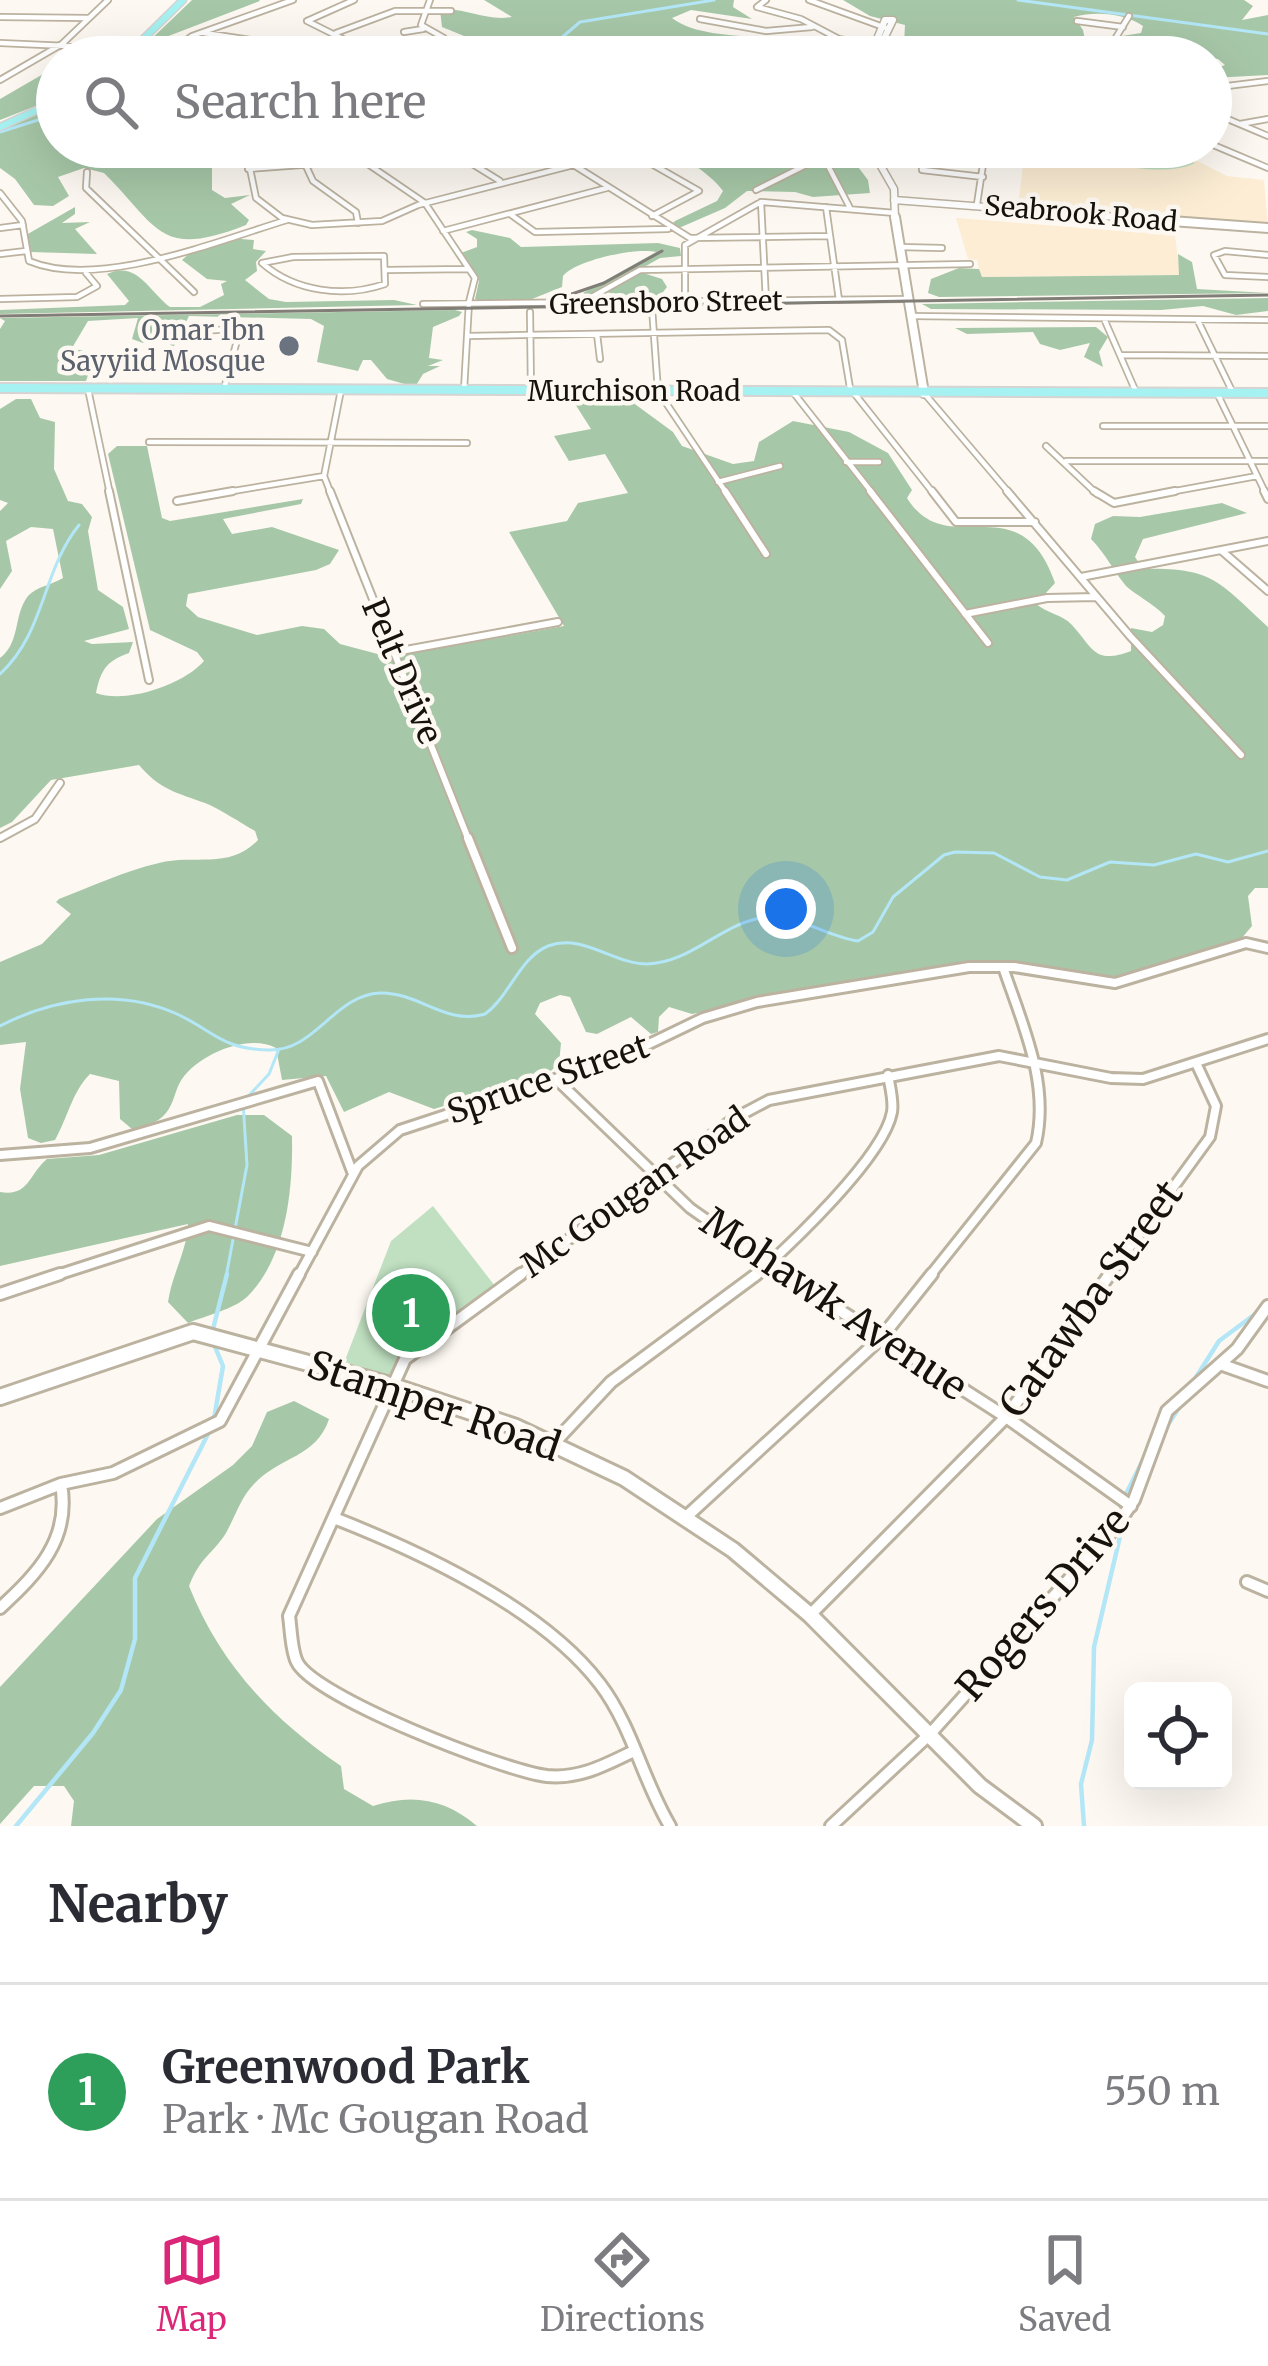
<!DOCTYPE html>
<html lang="en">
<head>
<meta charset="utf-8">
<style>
	body { margin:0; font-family:Merriweather,serif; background:#f2f2f3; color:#2b2b33 }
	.controls { position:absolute; right:36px; bottom:36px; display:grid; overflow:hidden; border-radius:18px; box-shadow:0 12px 48px #0002 }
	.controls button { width:108px; height:108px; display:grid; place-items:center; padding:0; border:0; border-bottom:3px solid #e1e1e2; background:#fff; color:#2b2b33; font:60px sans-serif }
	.you { position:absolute; left:786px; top:909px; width:42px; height:42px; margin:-30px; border:9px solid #fff; border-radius:50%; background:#1a73e8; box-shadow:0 0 0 18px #1a73e833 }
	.badge { display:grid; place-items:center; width:78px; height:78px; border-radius:50%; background:#db2777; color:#fff; font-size:39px; font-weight:700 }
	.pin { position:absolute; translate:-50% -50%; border:6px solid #fff; box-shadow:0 3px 12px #0006 }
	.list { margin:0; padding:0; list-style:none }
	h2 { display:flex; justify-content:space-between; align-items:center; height:156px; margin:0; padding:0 48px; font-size:51px }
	h2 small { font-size:39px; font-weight:400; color:#7c7c81 }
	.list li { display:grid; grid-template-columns:78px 1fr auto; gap:36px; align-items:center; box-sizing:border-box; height:216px; padding:0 48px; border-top:3px solid #e1e1e2 }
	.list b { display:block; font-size:45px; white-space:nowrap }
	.list p { margin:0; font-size:39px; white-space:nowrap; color:#7c7c81 }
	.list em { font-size:39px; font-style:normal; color:#7c7c81 }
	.icon { flex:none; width:66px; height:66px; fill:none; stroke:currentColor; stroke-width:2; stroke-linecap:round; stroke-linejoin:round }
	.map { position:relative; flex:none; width:1268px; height:1826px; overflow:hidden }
	.search { position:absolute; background:#fff; box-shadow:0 12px 48px #0002; left:36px; right:36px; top:36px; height:132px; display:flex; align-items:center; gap:30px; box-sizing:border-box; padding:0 42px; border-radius:66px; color:#7c7c81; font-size:45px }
	.sheet { height:372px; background:#fff }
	nav { display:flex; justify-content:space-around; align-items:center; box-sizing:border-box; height:168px; border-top:3px solid #e1e1e2; background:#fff; font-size:33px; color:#7c7c81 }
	nav a { display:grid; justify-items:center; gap:6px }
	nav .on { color:#db2777 }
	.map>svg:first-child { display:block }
	.built { fill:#fcedd4 }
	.green { fill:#c0e0c1 }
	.forest { fill:#a7c8a8 }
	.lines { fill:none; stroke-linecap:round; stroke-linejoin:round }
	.stream-far1 { stroke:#b3e6f6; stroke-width:3 }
	.stream { stroke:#b3e6f6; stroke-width:4.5 }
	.street-far3-casing { stroke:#bcb2a0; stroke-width:8 }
	.street-far2-casing { stroke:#bcb2a0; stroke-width:10 }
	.street-far1-casing { stroke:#bcb2a0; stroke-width:14 }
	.street-casing { stroke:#bcb2a0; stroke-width:16 }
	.secondary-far2-casing { stroke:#bcb2a0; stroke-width:9 }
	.secondary-far1-casing { stroke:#bcb2a0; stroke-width:12 }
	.secondary-casing { stroke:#bcb2a0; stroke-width:20 }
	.primary-far1-casing { stroke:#d5d4d3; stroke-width:9 }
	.primary-casing { stroke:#d5d4d3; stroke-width:12 }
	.street-far3 { stroke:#fff; stroke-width:4.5 }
	.street-far2 { stroke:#fff; stroke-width:6 }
	.street-far1 { stroke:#fff; stroke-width:8 }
	.street { stroke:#fff; stroke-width:10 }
	.secondary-far2 { stroke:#fff; stroke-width:6 }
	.secondary-far1 { stroke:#fff; stroke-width:8 }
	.secondary { stroke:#fff; stroke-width:14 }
	.primary-far1 { stroke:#a6f1f1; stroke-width:6 }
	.primary { stroke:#a6f1f1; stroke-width:8 }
	.rail { stroke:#817d77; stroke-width:3 }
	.worship-dot { fill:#6b7280; stroke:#fdf9f2; stroke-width:4.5 }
	.labels { text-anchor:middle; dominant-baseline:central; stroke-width:9; stroke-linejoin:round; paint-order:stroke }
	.far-street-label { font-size:27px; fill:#16120c; stroke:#fdf9f2 }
	.far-worship-label { font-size:27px; fill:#5b616d; stroke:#fdf9f2; text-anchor:end }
	.street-label { font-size:33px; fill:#16120c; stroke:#fdf9f2 }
	.near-street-label { font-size:39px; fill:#16120c; stroke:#fdf9f2 }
</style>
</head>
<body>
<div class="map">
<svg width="1268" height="1826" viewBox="0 0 1268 1826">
	<rect width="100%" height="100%" fill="#fdf9f2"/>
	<path class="built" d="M1049,147h121l57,29 37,4 4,47 -250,-21 6,-48z
		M956,218l219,17 5,40 -199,2 -4,-17 -9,-1z"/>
	<path class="green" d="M1108,148l72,6 15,9c-23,12 -76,6 -99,-6v-5z
		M433,1206l62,80 -85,62 -24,31 -44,-11 49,-127z"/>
	<path class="forest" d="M192,0h67l1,1 -115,44z
		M484,0h250l-1,7 19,12 -61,-9 -19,8c36,28 120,11 162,32l-12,7h-328v-4l-28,-6 -4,-3 7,-6 -27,-11 -2,-17c26,-3 46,12 72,7z
		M843,0h401l9,6 -11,14 26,-5v60l-57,3v-8l14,-5 -7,-6 -75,-5 -4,-11 -17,-7 19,-3 2,-7c-19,-13 -47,-15 -69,-9l9,13 4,21 -6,6h-131l-46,-13 1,-19 -35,-9z
		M57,66v8l-12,15 4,6 -3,7 -46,18v-21z
		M57,104v43h266l-39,11 -20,-6 -45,6 -7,9v23l13,8 25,-3 -19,9 18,16 -3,5c-88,35 -88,1 -142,-52l-20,-5 -26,9 11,19 -16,10 -19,-1 -19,-26 -15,-11v-38z
		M626,147h217l25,33 2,13 -57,4 -18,-5 -48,-1 -22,17 -46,20 -7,-4 3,-3 42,-20 6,-10c-13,-18 -46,-40 -68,-42 -14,0 -16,5 -29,-2z
		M75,207v7l-13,9 28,-1 -15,7 22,25 -67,-2 -4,-17z
		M472,230l38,8 11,9 137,-4 22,5 1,8 -21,2 -23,13 25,8 5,8 -10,13h-32c-25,-16 -23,0 -42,-7l73,-41c-19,-5 -80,8 -93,24l-1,11 -35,14h-48l-4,-2 4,-18 -18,-28 16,-6v-8l-11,-7z
		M228,238l26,2 -1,9 13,2 -10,11 1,9 -12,9 24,19 17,3 108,-2 23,5 -417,9v-4l125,-5 4,-4 -22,-27c30,-14 41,16 63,33h30l24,-12 -3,-11 6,-3 -20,-2 -25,-19 10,-9 -6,-3z
		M1178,254l14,8 5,27 71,4 -329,4 -11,-4 3,-14 28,-11 20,1 3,8 197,-2z
		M1268,298v13l-32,4 -33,-9 -42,4 -230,-1 -9,-5z
		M455,310l7,2 -3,4 -26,11 -4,31 14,2 -15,6h12l-17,8 -8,13 -28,-8 -16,-19h-8l-5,11 -41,-9 7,-36 -13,-7 -122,-3 -16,32 -5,-6 8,-22h-10l-8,19 -15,4 -11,-4 6,-21 -50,3 -16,27 23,6 -9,27h-86v-52l5,-8 -5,-3z
		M1096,327l12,10 -9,15 4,15 -19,-10 6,-14 -30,7 -20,-6 -7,-12 -66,2 -12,-6z
		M570,396l58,3 45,33 9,14 51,18 21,-3 5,-19 34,-21 56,11 39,21 24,37 -5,8c41,66 113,-17 148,85l-19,21c11,9 27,11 36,21 21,23 22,40 59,26v-23l21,4 11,-7 2,-9c-12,-13 -31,-22 -39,-30 -11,-13 -21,-33 -35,-47l4,-15 18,-8 27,1 82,-14 25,10 -104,26 -8,18 8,12c70,-2 76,13 125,58v261h-13l-7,8 4,30 -11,13 -116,40 -28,1 -88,-19 -86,7 -231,46 -23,-7 -10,10 -1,15 -7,2 -20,-17 -34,17 -11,-2 -16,-35 -10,-2 -20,8 -5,11 26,29 -2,21 -12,10 -113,35 -45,-17 -45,20 -18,-36 -44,4 -6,-32c-27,-15 -77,6 -94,31 -7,10 -8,25 -16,34 -9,11 -21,13 -34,16l-12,-10 -1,-38 -29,-7c-18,18 -22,43 -35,66l-14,3 -13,-5 -8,-49 6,-47 -26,3v-83l42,-18 29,-30 -15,-12 3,-3c34,-13 65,-28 100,-36 35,-9 71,7 99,-23l-3,-9c-12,-7 -39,-24 -50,-28 -28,-10 -46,-14 -66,-38l-88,15 -39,42 -12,6v-170c21,-16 13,-43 28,-62 9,-10 24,-11 35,-18l-10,-49 -22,-2 -25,14 6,30 -12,18v-78l8,-8 -8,-3v-91l16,-10h15l9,19 15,4 -1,47 14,32 14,3 10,13 -4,14 10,59 25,17 6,22 -45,12 8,3 41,-2 -4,11c-22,8 -28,16 -33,40 30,11 87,-8 108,-32l-7,-9 -47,-22 -42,-176 9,-8h30l15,72 8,3 133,-22 -2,5 -78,15 9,15 40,-7 67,23 -9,14 -14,6 -128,24 -2,12 12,11 59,18 45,-9 22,3 16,15 49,13 175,-31 -55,-94 58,-11 11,-18 50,-10 -23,-39 -36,7 -15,-25 37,-7z
		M237,1115h27l28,21c1,52 -5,120 -44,160 -13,13 -43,20 -60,27l-20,-21c4,-28 19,-51 20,-78l-188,42v-74c29,5 28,-17 47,-33l52,-4z
		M294,1401l35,18c-12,38 -50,38 -75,65 -13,13 -19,33 -28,49 -14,22 -25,23 -37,53 31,78 83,133 152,180l3,23 29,17c39,-13 73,-7 104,20h-406l3,-25 -10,-15h-30l-34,38v-137l157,-168 76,-54 19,-19 15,-34z"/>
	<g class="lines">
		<path class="stream-far1" d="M1018,0l250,34
			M539,57l41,-35 134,-22
			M0,132l57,-18
			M0,674c45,-41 42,-103 79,-149
			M0,1026c54,-28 120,-38 177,-12 37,17 44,35 92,36 47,1 65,-55 111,-57 39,-1 66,33 105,21 25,-18 34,-56 63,-68 35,-13 65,18 99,18 46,-1 77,-44 121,-47 31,-2 60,20 90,24l15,-9 20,-35 51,-42 11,-3 39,1 46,24 27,3 43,-18 44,3 42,-11 32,8 40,-11
			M226,1277l21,-112 -4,-63 26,-28 10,-25"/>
		<path class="stream" d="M212,1333l15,-59
			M213,1342l10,24 -9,53
			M1193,1382l26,-41 39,-29
			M1169,1423l11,-17
			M1126,1494l17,-34
			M16,1826l77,-93 28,-43 14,-51v-61l73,-144
			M1084,1826l-3,-42 11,-44 2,-93 28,-119"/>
		<defs>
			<path id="street-far3" d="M354,0l-47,21 72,36
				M766,0l-9,7 44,12 38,20 99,18
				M809,0l77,28
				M0,17l88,1
				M700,19l66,12 46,-4
				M1077,21l46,6
				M404,32l19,-3
				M204,33l67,10 34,14
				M336,33l59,-22h56
				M0,43l134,6
				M1007,50l39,7
				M150,51l71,6
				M163,57l29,-21 101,-36
				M390,57l54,-14v-5l-23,-13 9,-25
				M1045,57l18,-7
				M1117,57l-2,-18 14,-23
				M0,80l62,-36 46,-44
				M1211,88l57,-7
				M1211,112l57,24
				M1240,124l28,-5
				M1211,144l57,24
				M445,147l55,34
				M545,147l145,91 140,-2
				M622,147l77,44 -47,25
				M802,147l21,9 27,52
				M922,147v23l61,7
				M247,154l9,44 26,20 30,7 70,-4 36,-16 210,-54
				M356,156l69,47 50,75 -6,24 -5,88
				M306,166l7,15 43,31 2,11
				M248,169l80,-6 61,-16
				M87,172l-1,16 108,104
				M756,190l66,-33
				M0,193l22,28 7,40c69,29 188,-20 258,-41
				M761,202l5,99
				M977,204l7,-46 10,-11
				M826,207l13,93
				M510,214l25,18 133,-3
				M0,228l23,-3
				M443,231l164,-43
				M899,247l43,1
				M0,254l26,-3
				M1268,255l-43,-4 -11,4 11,20 43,2
				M384,256l1,28c-41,14 -90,8 -123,-21l31,-6z
				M387,270l81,-1
				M0,299l77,-2 20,-11 -11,-13
				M685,302v-57l76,-43 134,11
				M581,303l59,-33 330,-6
				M423,304l485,-5
				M652,308l6,83 69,103
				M530,312l1,79
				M910,316l358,4
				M1105,321l31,71
				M1198,321l35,72
				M191,332l38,-3 10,4 -15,56
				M597,334l3,25
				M467,336l362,-6 13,10 8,48 84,106
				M1120,355l148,1
				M88,389l22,105
				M793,392l80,102
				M924,393l86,101
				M1217,393l49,101
				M1103,426h165
				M149,442l318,1
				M1046,446l51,48
				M1066,461h202
				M846,462h33
				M718,482l62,-16
				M215,494l109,-18
				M331,494l-7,-18 17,-86
				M1159,494l98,-18"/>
			<path id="street-far2" d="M109,491l40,189
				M330,491l139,350
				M725,491l41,63
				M870,491l118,152
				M932,491l24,31h79
				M1007,491l123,145 111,119
				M1094,491l20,12 61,-12
				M1264,491l4,8
				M177,501l56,-10
				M1222,551l46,40
				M1081,577l187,-36
				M965,614l82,-16 49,-1
				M395,652l163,-30
				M0,838l35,-19 25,-36"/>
			<path id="street-far1" d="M468,838l44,110
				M556,1079l134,129 98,69
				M0,1155l90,-7 228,-67 35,93
				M51,1277l158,-51 103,26
				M298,1277l60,-111 42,-36 222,-73 81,-39 54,-16 212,-35h45l101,16 131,-40 22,5
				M517,1277l218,-159 34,-18 230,-44 112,22 32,1 125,-40
				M754,1277c35,-31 130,-120 138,-165 2,-11 -2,-25 -4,-37
				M929,1277l107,-134c14,-60 -14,-120 -33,-176
				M1108,1277l102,-140 6,-31 -20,-43"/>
			<path id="street" d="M521,1274l-116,85 -116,257c2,13 2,34 8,46 17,35 207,109 250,114 33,3 58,-11 87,-25
				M783,1274l223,143 125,89
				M0,1294l60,-20
				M1220,1364l48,17
				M554,1443l57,-61 146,-108
				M0,1508l61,-24 52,-11 107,-52 79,-147
				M686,1517l195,-179 51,-64
				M334,1518c87,34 209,91 266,166 32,42 43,97 70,142
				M1247,1582l21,9
				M0,1608c38,-35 71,-69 61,-124
				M810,1615l196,-198 104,-143
				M831,1826l99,-92 185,-206 19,-28 33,-89 70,-62 31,-43"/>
			<path id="secondary-far2" d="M858,57l16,-11 11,-26
				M867,57l12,-8 14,-29h-8
				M870,147l24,42 1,31
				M894,200l262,20"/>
			<path id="secondary-far1" d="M895,217l29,176
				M1116,217l152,11"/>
			<path id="secondary" d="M0,1397l193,-65 197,53 126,42 108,51 109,72 77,65 170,171 54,40"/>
			<path id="primary-far1" d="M125,57l58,-57
				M0,127l57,-26"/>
			<path id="primary" d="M0,388l1268,5"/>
		</defs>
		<use href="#street-far3" class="street-far3-casing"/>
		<use href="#street-far2" class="street-far2-casing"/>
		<use href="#street-far1" class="street-far1-casing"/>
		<use href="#street" class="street-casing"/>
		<use href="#secondary-far2" class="secondary-far2-casing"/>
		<use href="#secondary-far1" class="secondary-far1-casing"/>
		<use href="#secondary" class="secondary-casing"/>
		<use href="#primary-far1" class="primary-far1-casing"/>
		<use href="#primary" class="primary-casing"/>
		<use href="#street-far3" class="street-far3"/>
		<use href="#street-far2" class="street-far2"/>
		<use href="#street-far1" class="street-far1"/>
		<use href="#street" class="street"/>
		<use href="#secondary-far2" class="secondary-far2"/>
		<use href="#secondary-far1" class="secondary-far1"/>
		<use href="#secondary" class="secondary"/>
		<use href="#primary-far1" class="primary-far1"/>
		<use href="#primary" class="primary"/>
		<path class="rail" d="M563,297l41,-14 58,-32
			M0,316l1268,-21"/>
	</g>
	<circle class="worship-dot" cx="289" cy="346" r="12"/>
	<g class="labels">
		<g class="far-street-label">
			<text transform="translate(1081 213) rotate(5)">Seabrook Road</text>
			<text transform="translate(666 302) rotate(-1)">Greensboro Street</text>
			<text x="634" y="391">Murchison Road</text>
		</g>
		<g class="far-worship-label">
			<text x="265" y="330">Omar Ibn<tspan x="265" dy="31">Sayyiid Mosque</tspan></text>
		</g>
		<g class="street-label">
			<text transform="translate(402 671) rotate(67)">Pelt Drive</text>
			<text transform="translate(548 1079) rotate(-19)">Spruce Street</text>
			<text transform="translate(635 1192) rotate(-35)">Mc Gougan Road</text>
		</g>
		<g class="near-street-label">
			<text transform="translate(1091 1299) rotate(-54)">Catawba Street</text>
			<text transform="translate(834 1304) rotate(34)">Mohawk Avenue</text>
			<text transform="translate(434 1406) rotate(19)">Stamper Road</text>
			<text transform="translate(1043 1604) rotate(-49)">Rogers Drive</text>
		</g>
	</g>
</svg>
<div class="controls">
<button><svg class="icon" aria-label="locate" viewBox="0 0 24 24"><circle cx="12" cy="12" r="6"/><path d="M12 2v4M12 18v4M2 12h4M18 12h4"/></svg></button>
</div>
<div class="you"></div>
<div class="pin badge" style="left:411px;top:1313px;background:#2e9e5b">1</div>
<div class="search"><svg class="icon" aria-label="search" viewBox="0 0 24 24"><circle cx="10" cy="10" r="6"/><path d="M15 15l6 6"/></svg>Search here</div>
</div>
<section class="sheet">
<h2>Nearby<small></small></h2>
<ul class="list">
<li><span class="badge" style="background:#2e9e5b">1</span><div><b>Greenwood Park</b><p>Park · Mc Gougan Road</p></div><em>550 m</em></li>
</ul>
</section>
<nav>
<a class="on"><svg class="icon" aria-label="map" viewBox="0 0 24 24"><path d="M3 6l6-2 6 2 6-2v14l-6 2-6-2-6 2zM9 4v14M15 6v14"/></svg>Map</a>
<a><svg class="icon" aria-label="directions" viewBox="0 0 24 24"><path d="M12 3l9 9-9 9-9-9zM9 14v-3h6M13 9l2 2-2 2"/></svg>Directions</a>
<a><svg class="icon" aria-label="saved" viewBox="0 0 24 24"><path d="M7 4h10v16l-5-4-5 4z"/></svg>Saved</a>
</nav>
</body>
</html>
